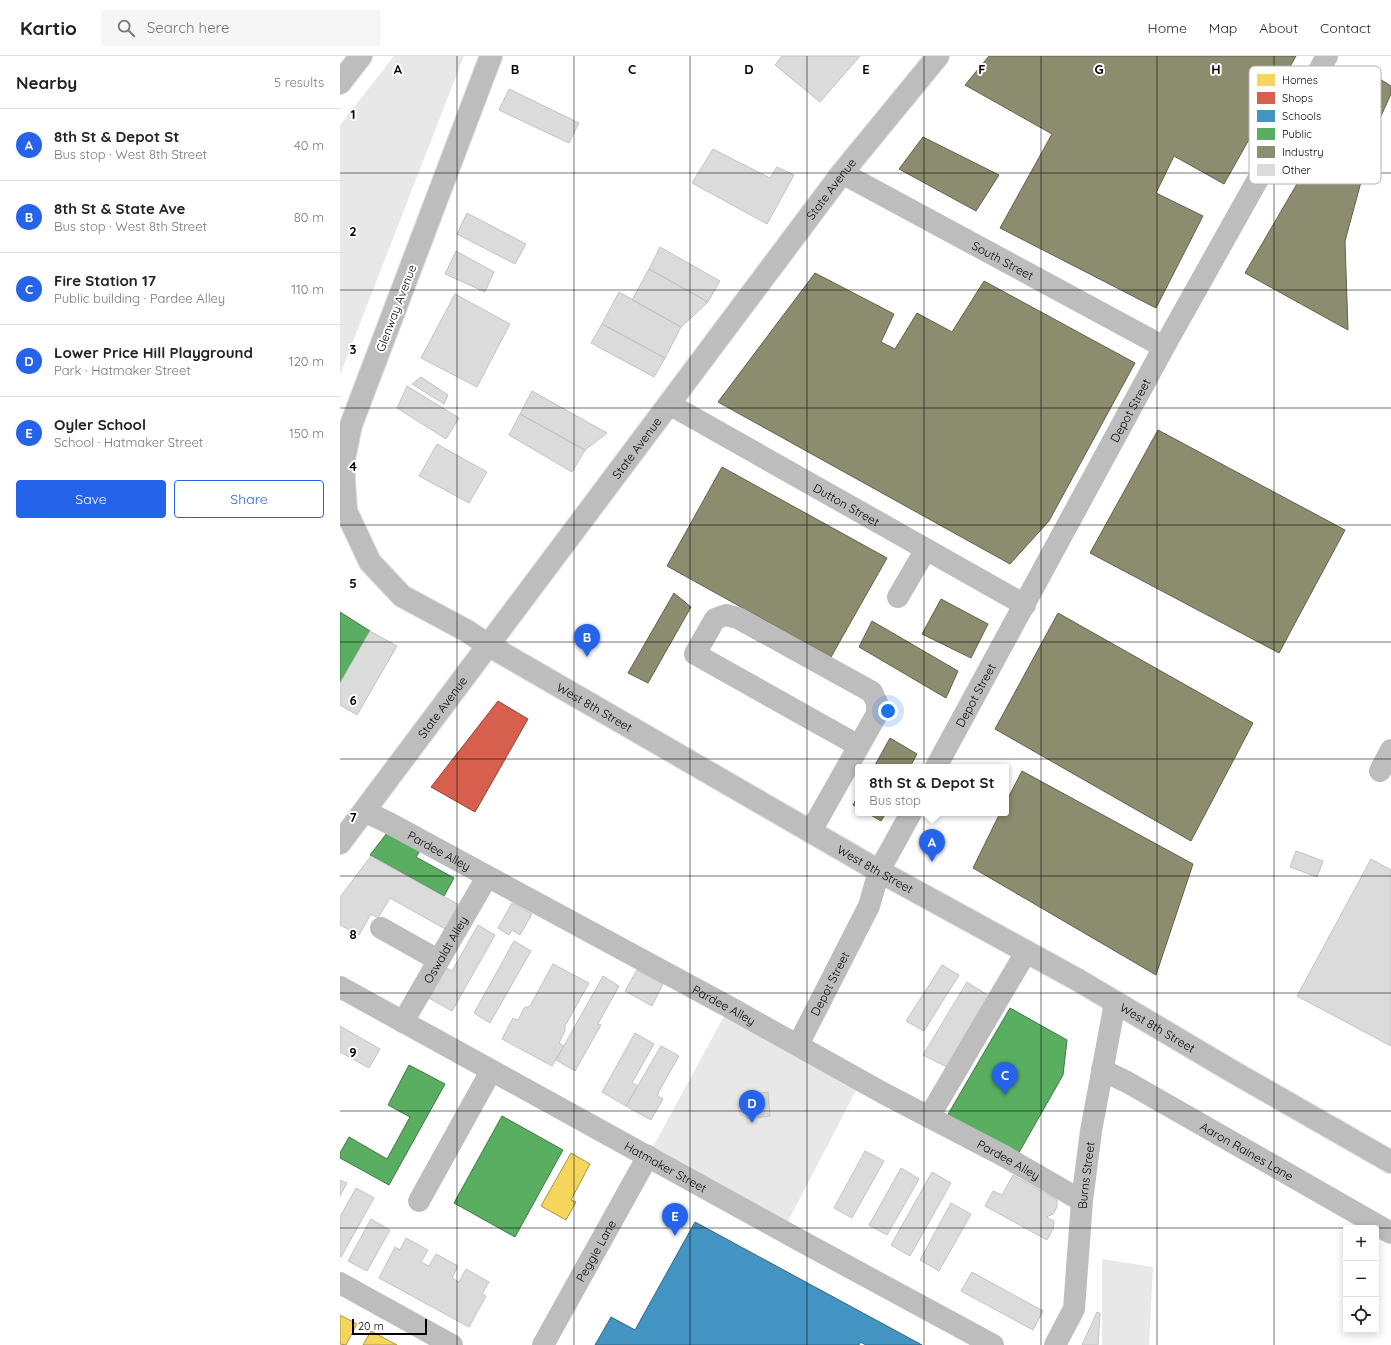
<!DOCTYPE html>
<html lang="en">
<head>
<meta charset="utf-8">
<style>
	body { margin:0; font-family:Quicksand,sans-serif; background:#f6f6f6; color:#222 }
	.controls { position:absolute; right:12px; bottom:12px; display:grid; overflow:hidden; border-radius:4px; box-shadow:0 2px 10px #0003 }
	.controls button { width:36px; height:36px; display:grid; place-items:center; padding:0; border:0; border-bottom:1px solid #e0e0e0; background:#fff; color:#222; font:20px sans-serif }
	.scale { position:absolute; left:12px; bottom:10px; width:75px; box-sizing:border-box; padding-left:4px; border:2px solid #000; border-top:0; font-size:11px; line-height:14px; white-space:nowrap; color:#000; -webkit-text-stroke:3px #fff; paint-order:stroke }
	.you { position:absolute; left:548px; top:655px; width:14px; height:14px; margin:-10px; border:3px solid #fff; border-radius:50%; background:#1a73e8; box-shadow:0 0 0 6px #1a73e833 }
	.badge { display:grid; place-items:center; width:26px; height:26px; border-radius:50%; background:#2563eb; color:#fff; font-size:13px; font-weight:700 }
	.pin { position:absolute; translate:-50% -33px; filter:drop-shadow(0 1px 2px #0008) }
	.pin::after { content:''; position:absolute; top:21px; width:14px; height:12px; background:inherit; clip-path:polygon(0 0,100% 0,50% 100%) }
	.popup { position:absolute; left:515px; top:708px; width:154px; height:52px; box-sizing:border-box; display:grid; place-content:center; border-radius:4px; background:#fff; filter:drop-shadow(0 1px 3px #0005); font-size:13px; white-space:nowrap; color:#767676 }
	.popup b { font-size:15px; color:#222 }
	.popup::after { content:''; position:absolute; left:50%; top:100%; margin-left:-8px; border:8px solid transparent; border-top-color:#fff }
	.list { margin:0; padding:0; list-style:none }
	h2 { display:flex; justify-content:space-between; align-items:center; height:52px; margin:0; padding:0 16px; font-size:17px }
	h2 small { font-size:13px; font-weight:400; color:#767676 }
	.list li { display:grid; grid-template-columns:26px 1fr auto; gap:12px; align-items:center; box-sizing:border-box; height:72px; padding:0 16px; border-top:1px solid #e0e0e0 }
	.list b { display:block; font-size:15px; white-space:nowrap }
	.list p { margin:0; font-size:13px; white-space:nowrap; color:#767676 }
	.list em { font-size:13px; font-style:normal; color:#767676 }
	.actions { display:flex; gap:8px; padding:12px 16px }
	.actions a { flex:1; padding:9px 0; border:1px solid #2563eb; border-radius:4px; text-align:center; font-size:14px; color:#2563eb }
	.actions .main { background:#2563eb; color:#fff }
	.icon { flex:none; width:22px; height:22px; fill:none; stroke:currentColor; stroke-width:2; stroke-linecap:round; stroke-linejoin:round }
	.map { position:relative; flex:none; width:1051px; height:1289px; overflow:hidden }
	header { display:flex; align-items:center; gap:24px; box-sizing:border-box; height:56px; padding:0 20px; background:#fff; border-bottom:1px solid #e0e0e0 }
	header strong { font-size:19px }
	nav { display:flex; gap:22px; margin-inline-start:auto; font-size:14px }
	.search { width:280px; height:36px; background:#f6f6f6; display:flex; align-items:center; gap:10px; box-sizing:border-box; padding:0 14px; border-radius:4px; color:#767676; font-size:15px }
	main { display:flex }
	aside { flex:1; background:#fff }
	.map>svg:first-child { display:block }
	.green { fill:#e8e8e8 }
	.homes { fill:#f6d55c; stroke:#ac9540 }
	.shops { fill:#d6604d; stroke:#964336 }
	.schools { fill:#4393c3; stroke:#2f6788 }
	.public { fill:#5aae61; stroke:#3f7a44 }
	.industry { fill:#8c8c6e; stroke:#62624d }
	.building { fill:#dbdbdb; stroke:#c3c3c3 }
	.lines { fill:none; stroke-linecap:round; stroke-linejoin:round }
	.major-casing { stroke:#dbdbdb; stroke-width:24 }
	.minor { stroke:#bdbdbd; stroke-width:22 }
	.major { stroke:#bdbdbd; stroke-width:22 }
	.grid { fill:none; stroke:#000; stroke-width:1; stroke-opacity:0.55 }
	.labels { text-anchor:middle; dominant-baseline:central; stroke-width:4; stroke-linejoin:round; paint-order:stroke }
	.street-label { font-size:12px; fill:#000; stroke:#fff }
	.key { fill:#fff; stroke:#b2b2b2; stroke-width:1 }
	.key-label { font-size:11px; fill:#000 }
	.grid-label { font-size:13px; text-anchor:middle; font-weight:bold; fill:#000; stroke:#fff; stroke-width:4; stroke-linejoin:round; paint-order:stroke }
</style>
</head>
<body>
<header>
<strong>Kartio</strong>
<div class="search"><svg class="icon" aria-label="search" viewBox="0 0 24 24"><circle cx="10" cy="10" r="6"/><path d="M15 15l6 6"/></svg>Search here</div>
<nav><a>Home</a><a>Map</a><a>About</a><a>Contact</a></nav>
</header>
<main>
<aside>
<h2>Nearby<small>5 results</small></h2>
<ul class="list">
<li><span class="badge">A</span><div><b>8th St &amp; Depot St</b><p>Bus stop · West 8th Street</p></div><em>40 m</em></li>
<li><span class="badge">B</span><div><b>8th St &amp; State Ave</b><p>Bus stop · West 8th Street</p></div><em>80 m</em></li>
<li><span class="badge">C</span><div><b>Fire Station 17</b><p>Public building · Pardee Alley</p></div><em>110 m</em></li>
<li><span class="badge">D</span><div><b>Lower Price Hill Playground</b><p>Park · Hatmaker Street</p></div><em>120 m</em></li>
<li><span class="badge">E</span><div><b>Oyler School</b><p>School · Hatmaker Street</p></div><em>150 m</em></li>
</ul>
<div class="actions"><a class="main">Save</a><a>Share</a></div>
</aside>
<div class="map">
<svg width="1051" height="1289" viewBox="0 0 1051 1289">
	<rect width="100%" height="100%" fill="#fff"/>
	<path class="green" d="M54,0h70l-124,319v-250z
		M389,951l132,74 -78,150 -135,-75z
		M762,1203l51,8 -4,78h-47z"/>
	<path class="homes" d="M231,1097l19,11 -19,36 5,2 -10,18 -25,-14z
		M0,1259l17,9 -11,21 -6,-1z
		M31,1275l26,14h-34z"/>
	<path class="shops" d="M158,645l30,18 -53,93 -44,-25z"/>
	<path class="schools" d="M355,1166l227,123h-56l-6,-3 -1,3h-264l16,-28 24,13z"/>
	<path class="public" d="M0,556l30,19 -30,52z
		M47,777l33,18 -4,6 38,21 -10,18 -74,-41z
		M670,952l57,32 -4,35 -46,81 -70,-40z
		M69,1009l36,19 -56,101 -49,-27v-5l9,-16 38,22 23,-42 -22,-12z
		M162,1060l61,34 -48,87 -61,-34z"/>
	<path class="industry" d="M649,0h307l-72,128 -50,-28 -18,37 47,23 -47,92 -156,-80 52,-94 -87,-49z
		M1024,13l27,17v8l-15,33 -31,114 3,89 -103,-57z
		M583,81l76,38 -23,36 -77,-42z
		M475,217l79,41 -13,28 14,7 22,-36 35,19 32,-51 151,82 -86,158 -39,43 -292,-162z
		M818,374l187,100 -66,123 -189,-100z
		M382,411l165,91 -56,99 -164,-91z
		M334,537l17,14 -43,76 -20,-10z
		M601,543l47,25 -17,34 -49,-24z
		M718,557l195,110 -62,118 -196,-112z
		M532,565l86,50 -12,27 -87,-51z
		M550,682l27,16 -7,13h-36z
		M682,715l171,93 -37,111 -183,-107 27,-55h6v-11z
		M518,740v12l-5,-3z
		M527,757h19l-5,8z"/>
	<path class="building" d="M442,0h78l-40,46 -45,-37z
		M169,33l70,34 -10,20 -70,-33z
		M373,93l57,29 7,-11 17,8 -27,49 -75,-41z
		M127,157l59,31 -11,20 -58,-30z
		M320,191l60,34 -12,21 -59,-33z
		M116,195l38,21 -9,20 -40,-18z
		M309,213l59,33 -27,25 -49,-27z
		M279,236l62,35 -16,31 -63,-34z
		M115,238l55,30 -33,63 -56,-29z
		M262,268l63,34 -11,19 -63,-34z
		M81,321l27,18 -4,9 -32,-20z
		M67,330l52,32 -13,21 -49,-31z
		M192,335l75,42 -22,17 -65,-36z
		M180,358l65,36 -13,22 -63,-37z
		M97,388l50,28 -18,31 -50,-27z
		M30,575l27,15 -40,69 -17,-10v-22z
		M956,795l27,10 -6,16 -27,-10z
		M31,800l90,50 -14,24 -57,-32 -12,20 -7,-4 -12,21 -19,-10v-28z
		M1031,803l20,11v176l-94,-50z
		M172,847l20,11 -12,21 -8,-5 -3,5 -11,-7z
		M138,869l17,10 -43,76 -25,-14 17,-30 8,4z
		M174,885l17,10 -41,72 -16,-10z
		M213,908l36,19 -24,43v5l-6,12 5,3 -12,20 -50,-27 11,-21 5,2 6,-12 6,-2z
		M602,909l17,10 -35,56 -18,-10z
		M297,914l26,14 -11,22 -27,-15z
		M263,920l16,10 -21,38 3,1 -26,46 -19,-11z
		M627,926l22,14 -42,71 -24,-12z
		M0,970l40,23 -11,19 -29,-16z
		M295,977l19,11 -22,39 6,3 -12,20 -24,-14z
		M321,990l18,10 -22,39 6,4 -12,21 -25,-14z
		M428,1036l2,24 -23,3 -3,-24z
		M525,1095l19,10 -32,57 -18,-10z
		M561,1112l18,11 -32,56 -18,-10z
		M592,1116l19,11 -41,73 -19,-11z
		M673,1119l44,25v7l-4,7 -7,3 8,4 -1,8 -6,11 -62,-34 8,-15 9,4z
		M0,1124l7,3 -7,13z
		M16,1132l18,10 -33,59 -1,-1v-39z
		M611,1147l20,11 -32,57 -19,-11z
		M31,1163l19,11 -23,41 -19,-10z
		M66,1182l22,12 -7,12 8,4 7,-12 22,12 -6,12 7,4 7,-13 23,13 -7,12 4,2 -17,31 -90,-49 16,-31 5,3z
		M632,1216l71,39 -10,19 -72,-39z
		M757,1256l3,1 -2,32h-16z"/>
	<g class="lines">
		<defs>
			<g id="major">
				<path id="s11" d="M151,0l-140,369 -8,39 3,47 24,51 32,34 65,35 21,14 391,226 199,109 152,90 161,92"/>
				<path d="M0,27l21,-27"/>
				<path id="s12" d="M0,787l502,-670 96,-117"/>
			</g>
		</defs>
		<use href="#major" class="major-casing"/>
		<g class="minor">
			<path id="s1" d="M502,117l322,174"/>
			<path id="s2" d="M329,348l356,201"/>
			<path d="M558,541l28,-48"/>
			<path id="s3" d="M596,711l228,-420 163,-291"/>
			<path d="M1040,715l11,-21"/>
			<path id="s4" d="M24,755l25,12 340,184 154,86 121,63 78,45"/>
			<path d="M471,775l48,-85 -164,-92 20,-35 11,-4 12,3 134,74 5,11v11l-18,32"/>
			<path d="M41,872l57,32"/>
			<path id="s5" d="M0,931l461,254 192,104"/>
			<path id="s6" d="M63,966l84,-145"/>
			<path id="s7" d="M458,989l71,-139 10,-35 32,-58"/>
			<path id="s8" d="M762,1014l25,12 264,151"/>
			<path d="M589,1061l97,-165"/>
			<path d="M79,1145l72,-130"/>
			<path d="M0,1227l112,62"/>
			<path id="s9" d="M203,1289l105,-189"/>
			<path id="s10" d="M715,1289l19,-36 8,-108 9,-70 24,-128"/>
		</g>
		<use href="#major" class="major"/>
	</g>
	<path class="grid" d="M117,0v1289M234,0v1289M350,0v1289M467,0v1289M584,0v1289M701,0v1289M817,0v1289M934,0v1289M0,117h1051M0,234h1051M0,352h1051M0,469h1051M0,586h1051M0,703h1051M0,820h1051M0,937h1051M0,1055h1051M0,1172h1051"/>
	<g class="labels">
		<g class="street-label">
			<text stroke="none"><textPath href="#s12" startOffset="818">State Avenue</textPath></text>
			<text stroke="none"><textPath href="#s1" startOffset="183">South Street</textPath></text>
			<text transform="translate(56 252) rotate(-69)">Glenway Avenue</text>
			<text stroke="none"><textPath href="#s3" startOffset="406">Depot Street</textPath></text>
			<text stroke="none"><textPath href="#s12" startOffset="494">State Avenue</textPath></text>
			<text stroke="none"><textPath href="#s2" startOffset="204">Dutton Street</textPath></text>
			<text stroke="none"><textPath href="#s3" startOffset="82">Depot Street</textPath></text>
			<text stroke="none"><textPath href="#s11" startOffset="807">West 8th Street</textPath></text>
			<text stroke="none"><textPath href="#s12" startOffset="170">State Avenue</textPath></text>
			<text stroke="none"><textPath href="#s4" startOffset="85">Pardee Alley</textPath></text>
			<text stroke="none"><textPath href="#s11" startOffset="1131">West 8th Street</textPath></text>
			<text stroke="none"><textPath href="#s6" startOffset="84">Oswaldt Alley</textPath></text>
			<text stroke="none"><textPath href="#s7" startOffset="69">Depot Street</textPath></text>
			<text stroke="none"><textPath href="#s4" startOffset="409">Pardee Alley</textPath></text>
			<text stroke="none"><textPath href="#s11" startOffset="1455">West 8th Street</textPath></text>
			<text stroke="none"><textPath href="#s8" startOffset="166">Aaron Raines Lane</textPath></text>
			<text stroke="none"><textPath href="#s4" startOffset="733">Pardee Alley</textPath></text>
			<text stroke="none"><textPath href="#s5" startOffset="372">Hatmaker Street</textPath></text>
			<text stroke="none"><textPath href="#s10" startOffset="175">Burns Street</textPath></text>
			<text stroke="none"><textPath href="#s9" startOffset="108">Peggie Lane</textPath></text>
		</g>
	</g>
	<rect x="909" y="10" width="132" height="118" rx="6" class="key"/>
	<rect x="917" y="18" width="18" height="12" fill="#f6d55c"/>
	<rect x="917" y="36" width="18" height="12" fill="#d6604d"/>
	<rect x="917" y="54" width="18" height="12" fill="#4393c3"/>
	<rect x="917" y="72" width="18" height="12" fill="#5aae61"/>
	<rect x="917" y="90" width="18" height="12" fill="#8c8c6e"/>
	<rect x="917" y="108" width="18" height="12" fill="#dbdbdb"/>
	<g class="key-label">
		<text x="942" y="28">Homes</text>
		<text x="942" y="46">Shops</text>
		<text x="942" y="64">Schools</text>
		<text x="942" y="82">Public</text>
		<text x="942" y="100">Industry</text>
		<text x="942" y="118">Other</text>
	</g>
	<g class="grid-label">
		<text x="58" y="18">A</text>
		<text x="175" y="18">B</text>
		<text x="292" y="18">C</text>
		<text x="409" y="18">D</text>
		<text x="526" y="18">E</text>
		<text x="642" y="18">F</text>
		<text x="759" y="18">G</text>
		<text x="876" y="18">H</text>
		<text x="13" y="63">1</text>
		<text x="13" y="180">2</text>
		<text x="13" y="298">3</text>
		<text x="13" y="415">4</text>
		<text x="13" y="532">5</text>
		<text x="13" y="649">6</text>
		<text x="13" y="766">7</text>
		<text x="13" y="883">8</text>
		<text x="13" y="1001">9</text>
	</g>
</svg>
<div class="controls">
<button>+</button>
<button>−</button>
<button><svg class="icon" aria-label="locate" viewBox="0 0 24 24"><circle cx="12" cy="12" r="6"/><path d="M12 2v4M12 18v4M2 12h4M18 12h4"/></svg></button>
</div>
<div class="scale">20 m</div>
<div class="you"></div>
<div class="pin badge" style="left:592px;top:806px">A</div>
<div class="popup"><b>8th St &amp; Depot St</b>Bus stop</div>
<div class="pin badge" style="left:247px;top:601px">B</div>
<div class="pin badge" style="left:665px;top:1039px">C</div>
<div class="pin badge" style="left:412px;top:1067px">D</div>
<div class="pin badge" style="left:335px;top:1180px">E</div>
</div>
</main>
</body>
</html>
